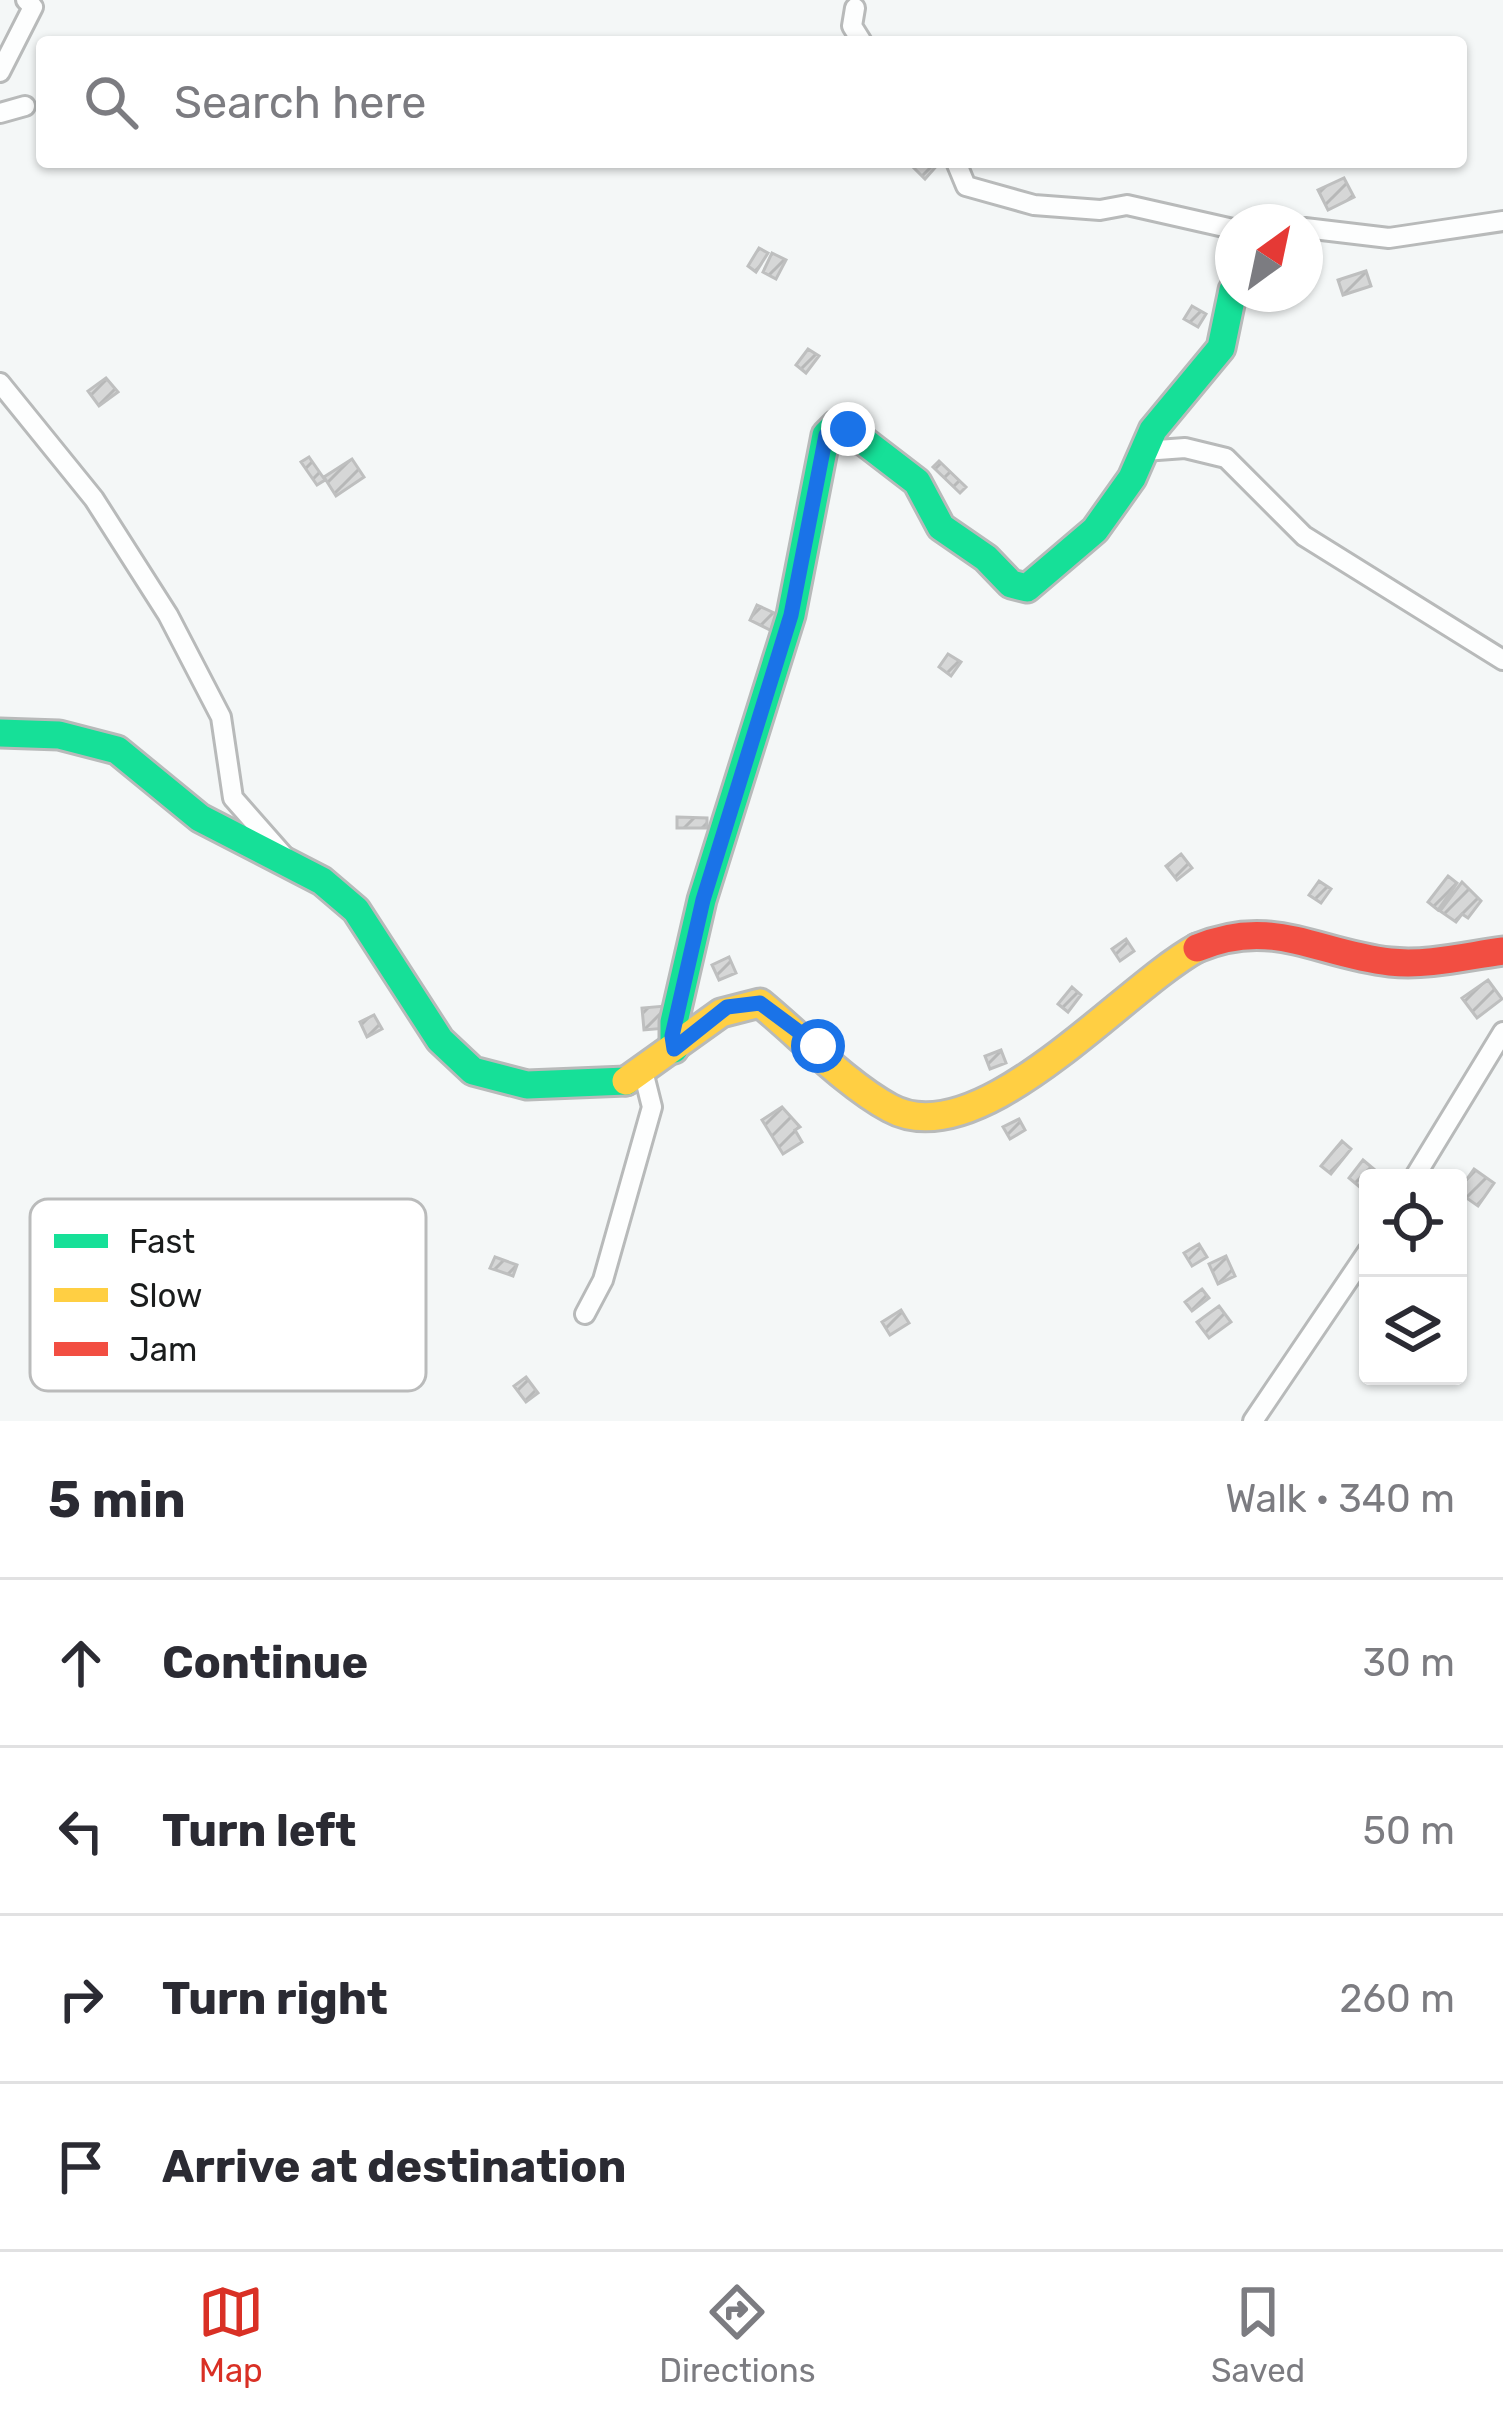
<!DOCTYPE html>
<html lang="en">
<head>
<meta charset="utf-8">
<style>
	body { margin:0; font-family:Rubik,sans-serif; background:#f2f2f3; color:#2b2b33 }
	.controls { position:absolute; right:36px; bottom:36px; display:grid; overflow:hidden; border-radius:12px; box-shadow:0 3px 9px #0004 }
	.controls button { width:108px; height:108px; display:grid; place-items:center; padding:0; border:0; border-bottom:3px solid #e1e1e2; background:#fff; color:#2b2b33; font:60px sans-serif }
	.compass { position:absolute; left:1215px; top:204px; width:108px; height:108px; border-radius:50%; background:#fff; box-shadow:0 3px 9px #0004; rotate:33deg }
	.stop { position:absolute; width:36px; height:36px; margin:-27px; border:9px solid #1a73e8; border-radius:50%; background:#fff }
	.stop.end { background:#1a73e8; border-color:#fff; box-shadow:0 3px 12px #0008 }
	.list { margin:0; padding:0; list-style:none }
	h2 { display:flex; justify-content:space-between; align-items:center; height:156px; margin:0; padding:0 48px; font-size:51px }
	h2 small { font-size:39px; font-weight:400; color:#7c7c81 }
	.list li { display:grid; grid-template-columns:78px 1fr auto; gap:36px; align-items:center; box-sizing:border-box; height:168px; padding:0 48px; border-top:3px solid #e1e1e2 }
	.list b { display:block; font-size:45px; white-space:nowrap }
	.list em { font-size:39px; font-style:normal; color:#7c7c81 }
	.icon { flex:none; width:66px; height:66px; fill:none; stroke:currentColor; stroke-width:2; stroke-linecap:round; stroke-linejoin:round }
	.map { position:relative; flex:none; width:1503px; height:1421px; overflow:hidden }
	.search { position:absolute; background:#fff; box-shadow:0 3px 9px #0004; left:36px; right:36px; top:36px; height:132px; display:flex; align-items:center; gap:30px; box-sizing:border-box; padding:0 42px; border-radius:12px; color:#7c7c81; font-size:45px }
	.sheet { height:828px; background:#fff }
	nav { display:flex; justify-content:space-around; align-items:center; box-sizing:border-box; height:168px; border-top:3px solid #e1e1e2; background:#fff; font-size:33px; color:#7c7c81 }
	nav a { display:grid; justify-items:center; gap:6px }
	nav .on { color:#d93025 }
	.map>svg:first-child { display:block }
	.building { fill:url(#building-hatch); stroke:#bebfbf; stroke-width:3 }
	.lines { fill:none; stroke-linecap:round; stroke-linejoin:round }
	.street-casing { stroke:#b8baba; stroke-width:24 }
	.fast-casing { stroke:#b8baba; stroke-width:33 }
	.slow-casing { stroke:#b8baba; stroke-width:33 }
	.jam-casing { stroke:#b8baba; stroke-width:33 }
	.street { stroke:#fdfefe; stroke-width:18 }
	.fast { stroke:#16e098; stroke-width:27 }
	.slow { stroke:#ffcf43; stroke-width:27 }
	.jam { stroke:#f24e42; stroke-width:27 }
	.route { stroke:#1a73e8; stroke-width:15 }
	.key { fill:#fff; stroke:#babbbb; stroke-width:3 }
	.key-label { font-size:33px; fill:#1a1c1c }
</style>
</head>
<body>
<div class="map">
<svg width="1503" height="1421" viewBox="0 0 1503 1421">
	<defs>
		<pattern id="building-hatch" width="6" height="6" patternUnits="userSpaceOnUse" patternTransform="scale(3)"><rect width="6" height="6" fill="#d6d7d7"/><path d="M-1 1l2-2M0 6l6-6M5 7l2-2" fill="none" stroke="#b7b8b8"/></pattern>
	</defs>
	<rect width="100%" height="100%" fill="#f4f7f7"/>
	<path class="building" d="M908,162h32l-15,17z
		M1344,178l10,19 -26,13 -10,-20z
		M759,248l9,5 -12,19 -8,-6z
		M772,253l14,7 -10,19 -13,-7z
		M1366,271l5,15 -28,9 -5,-15z
		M1192,306l14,8 -8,13 -14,-8z
		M808,349l11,7 -13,17 -10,-8z
		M106,378l12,14 -19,14 -11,-15z
		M309,457l16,23 -8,5 -16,-23z
		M352,459l12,18 -28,19 -12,-19z
		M939,461l27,26 -6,6 -27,-26z
		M757,605l26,12 -7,16 -26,-13z
		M948,654l13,8 -10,14 -12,-9z
		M677,817l30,1v10h-30z
		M1181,854l11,14 -15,12 -11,-14z
		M1448,876l9,7 -19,27 -10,-8z
		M1319,881l12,8 -10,14 -12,-8z
		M1462,882l19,19 -13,17 -6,-4 -6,8 -16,-11z
		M1126,939l8,12 -14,10 -8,-12z
		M729,957l7,16 -17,7 -7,-15z
		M1488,980l14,19 -25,19 -15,-20z
		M1072,987l9,8 -13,17 -10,-8z
		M665,1006l2,22 -23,2 -2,-22z
		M374,1015l8,14 -15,8 -7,-15z
		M1001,1050l5,13 -16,6 -5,-13z
		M782,1107l18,20 -5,3 7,12 -19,12 -21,-34z
		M1019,1119l6,11 -15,9 -7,-12z
		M1342,1141l9,8 -20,25 -10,-8z
		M1363,1160l12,10 -14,18 -12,-10z
		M1474,1169l20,14 -16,23 -20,-14z
		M1199,1244l8,13 -15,9 -8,-13z
		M1226,1256l9,20 -17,8 -9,-20z
		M495,1257l22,8 -4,11 -23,-8z
		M1202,1289l7,9 -17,13 -7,-9z
		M1219,1306l12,16 -22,16 -12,-16z
		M901,1310l8,13 -19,12 -8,-13z
		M526,1377l12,16 -12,9 -12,-16z"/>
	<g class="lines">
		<defs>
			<path id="street" d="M855,8l-3,18 10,16
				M0,72l33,-65 -7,-7
				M0,113l25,-7
				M956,162l10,24 68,19 66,5 27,-5 106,24
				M1305,228l84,10 114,-17
				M0,383l94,116 74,116 53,102 12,81 51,58
				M1144,451l41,-3 41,10 78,78 199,124
				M1414,1178l89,-146
				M585,1314l18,-34 49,-173 -8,-32
				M1253,1421l115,-170"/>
			<path id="fast" d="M0,733l59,2 58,15 83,68 122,63 34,29 84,130 33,31 54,14 99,-4
				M674,1049v-27l28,-122 89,-285 35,-180 10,-10 12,4 69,53 24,45 45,31 25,26 16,4 68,-58 37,-52 21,-48 68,-82 12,-58"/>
			<path id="slow" d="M626,1081l95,-68 39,-10c39,32 87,82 130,105 89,49 232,-119 307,-160"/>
			<path id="jam" d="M1197,948c76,-32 120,6 193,14 38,4 76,-6 113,-11"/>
		</defs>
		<use href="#street" class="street-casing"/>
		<use href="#fast" class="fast-casing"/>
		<use href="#slow" class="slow-casing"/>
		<use href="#jam" class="jam-casing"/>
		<use href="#street" class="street"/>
		<use href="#fast" class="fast"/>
		<use href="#slow" class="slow"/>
		<use href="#jam" class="jam"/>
	</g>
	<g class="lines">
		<path class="route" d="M818,1046l-58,-43 -33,4 -53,42 -2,-13 31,-136 88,-285 35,-180 10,-10 12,4"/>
	</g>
	<rect x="30" y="1199" width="396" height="192" rx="18" class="key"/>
	<rect x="54" y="1234" width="54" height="14" fill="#16e098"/>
	<rect x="54" y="1288" width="54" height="14" fill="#ffcf43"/>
	<rect x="54" y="1342" width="54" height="14" fill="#f24e42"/>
	<g class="key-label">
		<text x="129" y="1253">Fast</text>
		<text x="129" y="1307">Slow</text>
		<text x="129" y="1361">Jam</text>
	</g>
</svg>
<div class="controls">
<button><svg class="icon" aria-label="locate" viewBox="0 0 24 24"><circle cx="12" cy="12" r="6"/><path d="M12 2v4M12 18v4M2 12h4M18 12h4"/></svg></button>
<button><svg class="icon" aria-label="layers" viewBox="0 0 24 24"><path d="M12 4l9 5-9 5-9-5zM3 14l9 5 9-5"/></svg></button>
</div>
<svg class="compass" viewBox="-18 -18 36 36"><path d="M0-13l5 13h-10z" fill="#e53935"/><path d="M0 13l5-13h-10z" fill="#7c7c81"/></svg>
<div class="stop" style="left:818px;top:1046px"></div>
<div class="stop end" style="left:848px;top:429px"></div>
<div class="search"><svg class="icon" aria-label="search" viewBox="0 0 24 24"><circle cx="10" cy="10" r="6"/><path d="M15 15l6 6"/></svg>Search here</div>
</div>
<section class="sheet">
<h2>5 min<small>Walk · 340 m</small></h2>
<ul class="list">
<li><svg class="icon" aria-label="ahead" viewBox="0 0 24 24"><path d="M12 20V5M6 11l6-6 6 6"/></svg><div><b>Continue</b></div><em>30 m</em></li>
<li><svg class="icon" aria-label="left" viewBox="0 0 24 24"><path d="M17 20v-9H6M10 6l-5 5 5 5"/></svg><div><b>Turn left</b></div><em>50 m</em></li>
<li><svg class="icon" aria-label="right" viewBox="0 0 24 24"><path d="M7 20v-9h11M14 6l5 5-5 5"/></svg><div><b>Turn right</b></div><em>260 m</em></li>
<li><svg class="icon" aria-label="arrive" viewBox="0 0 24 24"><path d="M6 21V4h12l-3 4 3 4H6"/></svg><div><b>Arrive at destination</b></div></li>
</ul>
</section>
<nav>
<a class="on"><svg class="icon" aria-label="map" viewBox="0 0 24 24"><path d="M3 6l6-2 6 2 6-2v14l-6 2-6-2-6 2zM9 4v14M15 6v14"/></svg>Map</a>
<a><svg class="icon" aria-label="directions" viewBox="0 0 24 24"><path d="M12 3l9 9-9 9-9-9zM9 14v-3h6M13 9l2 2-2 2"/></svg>Directions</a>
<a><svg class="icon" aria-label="saved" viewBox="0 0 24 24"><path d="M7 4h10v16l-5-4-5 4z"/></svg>Saved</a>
</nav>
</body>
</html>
